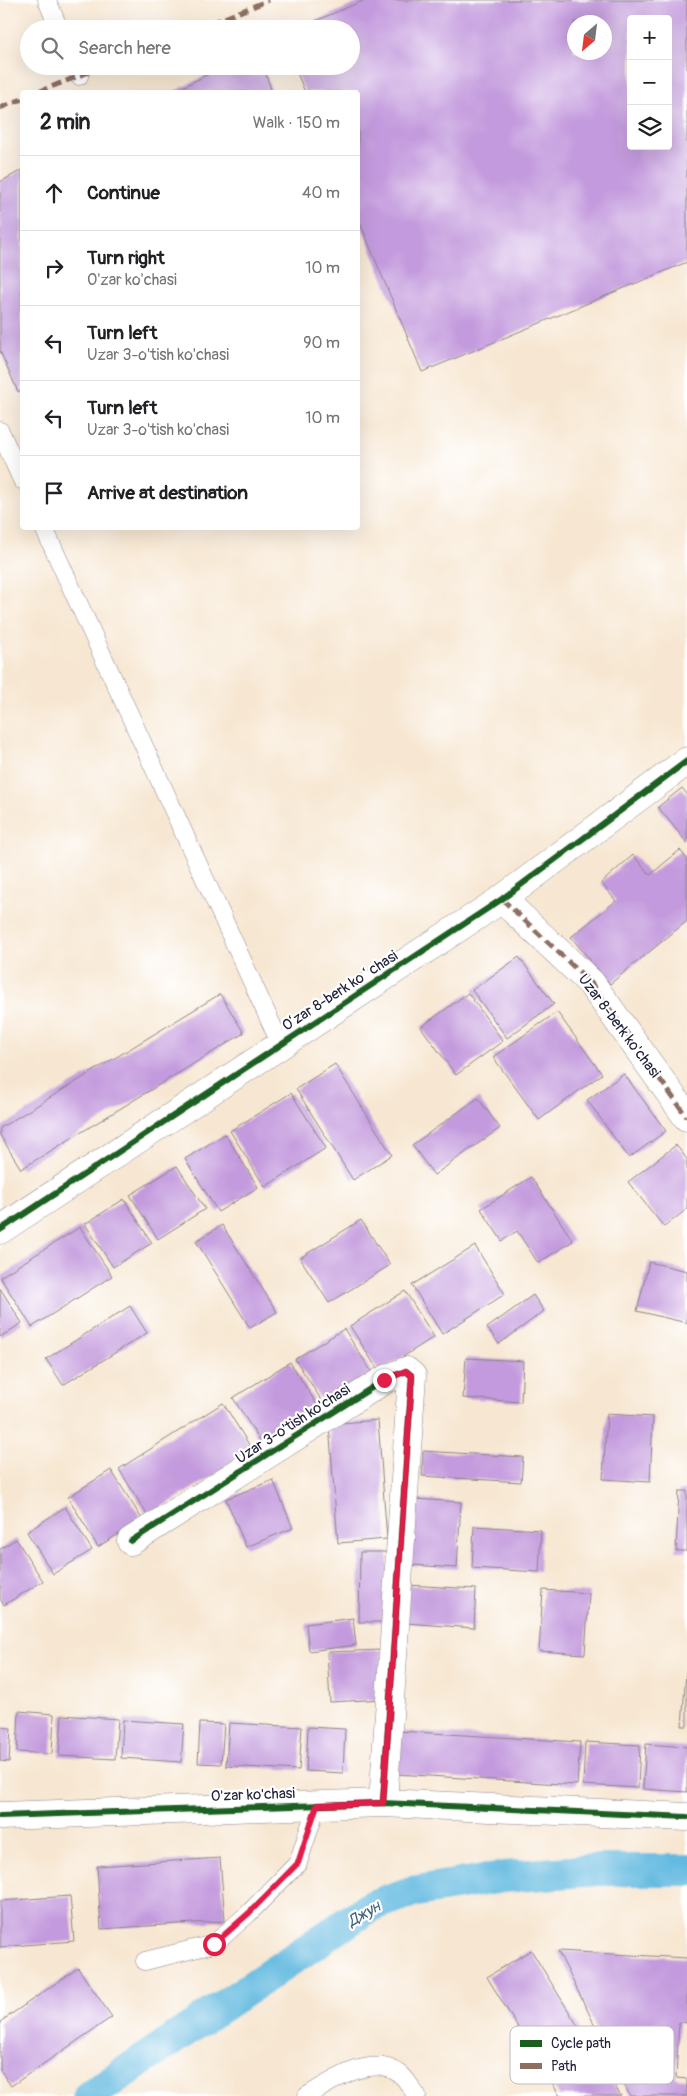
<!DOCTYPE html>
<html lang="en">
<head>
<meta charset="utf-8">
<style>
	body { margin:0; font-family:Pangolin,sans-serif; background:#f6f6f6; color:#202124 }
	.controls { position:absolute; right:15px; top:15px; display:grid; overflow:hidden; border-radius:5px; box-shadow:0 5px 20px #0002 }
	.controls button { width:45px; height:45px; display:grid; place-items:center; padding:0; border:0; border-bottom:1px solid #e0e0e0; background:#fff; color:#202124; font:25px sans-serif }
	.compass { position:absolute; left:567px; top:15px; width:45px; height:45px; border-radius:50%; background:#fff; box-shadow:0 5px 20px #0002; rotate:208deg }
	.stop { position:absolute; width:15px; height:15px; margin:-11px; border:4px solid #e11d48; border-radius:50%; background:#fff }
	.stop.end { background:#e11d48; border-color:#fff; box-shadow:0 1px 5px #0008 }
	.list { margin:0; padding:0; list-style:none }
	h2 { display:flex; justify-content:space-between; align-items:center; height:65px; margin:0; padding:0 20px; font-size:21px }
	h2 small { font-size:16px; font-weight:400; color:#757577 }
	.list li { display:grid; grid-template-columns:32px 1fr auto; gap:15px; align-items:center; box-sizing:border-box; height:75px; padding:0 20px; border-top:1px solid #e0e0e0 }
	.list b { display:block; font-size:19px; white-space:nowrap }
	.list p { margin:0; font-size:16px; white-space:nowrap; color:#757577 }
	.list em { font-size:16px; font-style:normal; color:#757577 }
	.icon { flex:none; width:28px; height:28px; fill:none; stroke:currentColor; stroke-width:2; stroke-linecap:round; stroke-linejoin:round }
	.map { position:relative; flex:none; width:687px; height:2096px; overflow:hidden }
	.search { position:absolute; background:#fff; box-shadow:0 5px 20px #0002; left:20px; top:20px; width:340px; height:55px; display:flex; align-items:center; gap:12px; box-sizing:border-box; padding:0 18px; border-radius:28px; color:#757577; font-size:19px }
	.panel { position:absolute; background:#fff; box-shadow:0 5px 20px #0002; left:20px; top:90px; width:340px; height:440px; border-radius:5px }
	.map>svg:first-child { display:block }
	.lines { fill:none; stroke-linecap:round; stroke-linejoin:round }
	.canal { stroke:#63bae0; stroke-width:32 }
	.building { fill:#c39add; fill-rule:evenodd }
	.lane-casing { stroke:#8c8486; stroke-width:19 }
	.street-casing { stroke:#8c8486; stroke-width:29 }
	.lane { stroke:#fff; stroke-width:18 }
	.street { stroke:#fff; stroke-width:28 }
	.quiet { stroke:#8d6e63; stroke-width:5; stroke-dasharray:10 5; stroke-linecap:butt }
	.cycleway-casing { stroke:#fff; stroke-width:9 }
	.cycleway { stroke:#1b5e20; stroke-width:6 }
	.route { stroke:#e11d48; stroke-width:6 }
	.labels { text-anchor:middle; dominant-baseline:central; stroke-width:4.5; stroke-linejoin:round; paint-order:stroke }
	.street-label { font-size:15px; fill:#22223b; stroke:#fff }
	.water-label { font-size:16px; font-style:italic; fill:#3c5f7d; stroke:#fff }
	.key { fill:#fff; stroke:#bdbdc4; stroke-width:1 }
	.key-label { font-size:14px; fill:#22223b }
</style>
</head>
<body>
<div class="map">
<svg width="687" height="2096" viewBox="0 0 687 2096">
	<rect width="100%" height="100%" fill="#fff"/>
	<filter id="ink" filterUnits="userSpaceOnUse"><feTurbulence type="fractalNoise" baseFrequency=".02" numOctaves="2"/><feDisplacementMap in="SourceGraphic" scale="10" xChannelSelector="R" yChannelSelector="G"/><feConvolveMatrix kernelMatrix="1 2 1 2 8 2 1 2 1" color-interpolation-filters="sRGB"/></filter>
	<filter id="wash" filterUnits="userSpaceOnUse"><feTurbulence type="fractalNoise" baseFrequency=".0096" numOctaves="4" result="noise"/><feDisplacementMap in="SourceGraphic" scale="20" xChannelSelector="R" yChannelSelector="G"/><feGaussianBlur stdDeviation="1.12" result="paint"/><feColorMatrix in="noise" values="0 0 0 0 0 0 0 0 0 0 0 0 0 0 0 0 0 1.4 0 .05"/><feComposite in="paint" operator="in"/></filter>
	<g filter="url(#wash)">
		<rect width="100%" height="100%" fill="#f7e7d2"/>
		<g class="lines">
			<path class="canal" d="M89,2096l282,-190 40,-14 92,-15 95,-7h89"/>
		</g>
		<g id="blocks">
			<path class="building" d="M365,0h322v262l-265,110 -64,-154v-126h-53l-11,-26h57v-37h-55zM631,19h37v127h-37zM574,22h30v30h-30z
				M224,66h39l9,26h-99z
				M22,170v220l-4,2 -18,-41v-169z
				M682,788l5,6v49l-29,-36z
				M680,850l7,9v62l-77,63 -39,-47 45,-36 -15,-18 32,-28 17,20z
				M519,957l35,47 -47,34 -35,-48z
				M468,993l35,48 -47,34 -35,-48z
				M220,994l24,39 -223,136 -21,-34v-7z
				M557,1012l45,62 -63,46 -46,-63z
				M335,1064l57,91 -39,25 -57,-91z
				M624,1074l42,57 -37,27 -42,-58z
				M291,1093l35,55 -61,39 -35,-56z
				M478,1098l22,30 -66,47 -22,-30z
				M225,1134l33,53 -40,25 -33,-53z
				M676,1145l11,14v50l-23,18 -36,-45z
				M177,1166l28,43 -47,30 -28,-44z
				M531,1177l42,64 -35,22 -21,-32 -15,10 -21,-32z
				M124,1199l28,44 -39,24 -28,-43z
				M361,1220l29,45 -61,38 -29,-45z
				M222,1225l55,87 -27,16 -54,-87z
				M80,1227l32,49 -80,51 -32,-50z
				M475,1246l30,48 -63,40 -30,-49z
				M649,1262l38,9v52l-50,-12z
				M0,1288l22,35 -22,14z
				M405,1291l29,46 -55,35 -29,-46z
				M533,1295l11,16 -45,33 -12,-16z
				M130,1306l17,27 -84,52 -17,-26z
				M344,1329l29,45 -49,30 -29,-45z
				M466,1358l57,3 -2,41 -58,-4z
				M290,1362l29,46 -57,36 -29,-46z
				M223,1403l30,48 -105,65 -29,-47z
				M607,1414l46,3 -3,65 -47,-3z
				M378,1420l9,119 -49,4 -9,-119z
				M423,1451l100,6 -2,25 -99,-6z
				M111,1470l31,49 -44,28 -30,-50z
				M273,1480l20,48 -47,19 -20,-48z
				M679,1491h8v60h-11z
				M415,1499l46,3 -4,66 -46,-3z
				M65,1507l27,43 -39,24 -26,-42z
				M474,1526l67,4 -2,42 -67,-4z
				M16,1539l27,42 -39,24 -4,-6v-50z
				M360,1552h28v70h-29z
				M407,1585l69,4 -2,39 -69,-5z
				M543,1590l46,3 -4,61 -46,-3z
				M353,1618l3,27 -47,6 -3,-27z
				M382,1650l3,49 -55,3 -3,-50z
				M686,1672h1v54h-5z
				M19,1711l35,3 -2,40 -35,-2z
				M62,1715l56,4 -3,40 -56,-3z
				M123,1720l61,4 -3,38 -60,-4z
				M200,1723l24,1 -3,40 -23,-1z
				M229,1723l73,4 -3,43 -73,-4z
				M0,1727l11,1 -2,34 -9,-1z
				M308,1727l37,2 -2,44 -37,-2z
				M398,1731l182,11 -3,43 -181,-11z
				M585,1742l55,3 -2,43 -55,-3z
				M646,1744l41,3v45l-44,-3z
				M220,1858l5,63 -124,8 -4,-63z
				M70,1896l4,45 -74,6v-46z
				M531,1950l90,146h-61l-73,-119z
				M558,1951l129,7v65l-8,-1 -3,56 11,1v17h-57z
				M78,1968l34,49 -101,69 -11,-16v-48z"/>
		</g>
	</g>
	<g filter="url(#ink)">
		<use href="#blocks" fill-opacity="0" stroke="#8c8486" stroke-width="1"/>
		<g class="lines">
			<defs>
				<path id="lane" d="M47,0l12,29
					M75,66l4,10
					M0,431l22,49
					M44,528l237,517
					M145,1961l69,-17 35,-31 49,-50 19,-58
					M307,2096c25,-15 64,-43 93,-22 7,5 12,16 17,22"/>
				<path id="street" d="M502,899l89,84 96,134
					M0,1230l502,-331 185,-138
					M131,1541l253,-161 22,-9 6,5 -29,427
					M0,1816l383,-13 304,14"/>
			</defs>
			<use href="#lane" class="lane-casing"/>
			<use href="#street" class="street-casing"/>
			<use href="#lane" class="lane"/>
			<use href="#street" class="street"/>
			<path class="quiet" d="M197,29l72,-29
				M38,92l66,-26
				M0,108l22,-9
				M502,899l89,84 96,134"/>
			<defs>
				<path id="cycleway" d="M0,1230l502,-331 185,-138
					M131,1541l253,-161 22,-9 6,5 -29,427
					M0,1816l383,-13 304,14"/>
			</defs>
			<use href="#cycleway" class="cycleway-casing"/>
			<use href="#cycleway" class="cycleway"/>
		</g>
	</g>
	<g class="lines" filter="url(#ink)">
		<path class="route" d="M214,1944l35,-31 49,-50 19,-58 66,-2 29,-427 -6,-5 -22,9"/>
	</g>
	<g class="labels">
		<g class="street-label">
			<text transform="translate(340 991) rotate(-33)">Oʻzar 8-berk koʻchasi</text>
			<text transform="translate(619 1026) rotate(53)">Uzar 8-berk ko'chasi</text>
			<text transform="translate(293 1424) rotate(-33)">Uzar 3-o'tish ko'chasi</text>
			<text transform="translate(253 1795) rotate(-2)">O'zar ko'chasi</text>
		</g>
		<g class="water-label">
			<text transform="translate(364 1914) rotate(-30)">Джун</text>
		</g>
	</g>
	<rect x="510" y="2026" width="164" height="58" rx="8" class="key"/>
	<rect x="520" y="2040" width="22" height="7" fill="#1b5e20"/>
	<rect x="520" y="2063" width="22" height="6" fill="#8d6e63"/>
	<g class="key-label">
		<text x="551" y="2048">Cycle path</text>
		<text x="551" y="2071">Path</text>
	</g>
</svg>
<div class="controls">
<button>+</button>
<button>−</button>
<button><svg class="icon" aria-label="layers" viewBox="0 0 24 24"><path d="M12 4l9 5-9 5-9-5zM3 14l9 5 9-5"/></svg></button>
</div>
<svg class="compass" viewBox="-18 -18 36 36"><path d="M0-13l5 13h-10z" fill="#e53935"/><path d="M0 13l5-13h-10z" fill="#757577"/></svg>
<div class="stop" style="left:214px;top:1944px"></div>
<div class="stop end" style="left:384px;top:1380px"></div>
<div class="search"><svg class="icon" aria-label="search" viewBox="0 0 24 24"><circle cx="10" cy="10" r="6"/><path d="M15 15l6 6"/></svg>Search here</div>
<section class="panel">
<h2>2 min<small>Walk · 150 m</small></h2>
<ul class="list">
<li><svg class="icon" aria-label="ahead" viewBox="0 0 24 24"><path d="M12 20V5M6 11l6-6 6 6"/></svg><div><b>Continue</b></div><em>40 m</em></li>
<li><svg class="icon" aria-label="right" viewBox="0 0 24 24"><path d="M7 20v-9h11M14 6l5 5-5 5"/></svg><div><b>Turn right</b><p>O'zar ko'chasi</p></div><em>10 m</em></li>
<li><svg class="icon" aria-label="left" viewBox="0 0 24 24"><path d="M17 20v-9H6M10 6l-5 5 5 5"/></svg><div><b>Turn left</b><p>Uzar 3-o'tish ko'chasi</p></div><em>90 m</em></li>
<li><svg class="icon" aria-label="left" viewBox="0 0 24 24"><path d="M17 20v-9H6M10 6l-5 5 5 5"/></svg><div><b>Turn left</b><p>Uzar 3-o'tish ko'chasi</p></div><em>10 m</em></li>
<li><svg class="icon" aria-label="arrive" viewBox="0 0 24 24"><path d="M6 21V4h12l-3 4 3 4H6"/></svg><div><b>Arrive at destination</b></div></li>
</ul>
</section>
</div>
</body>
</html>
